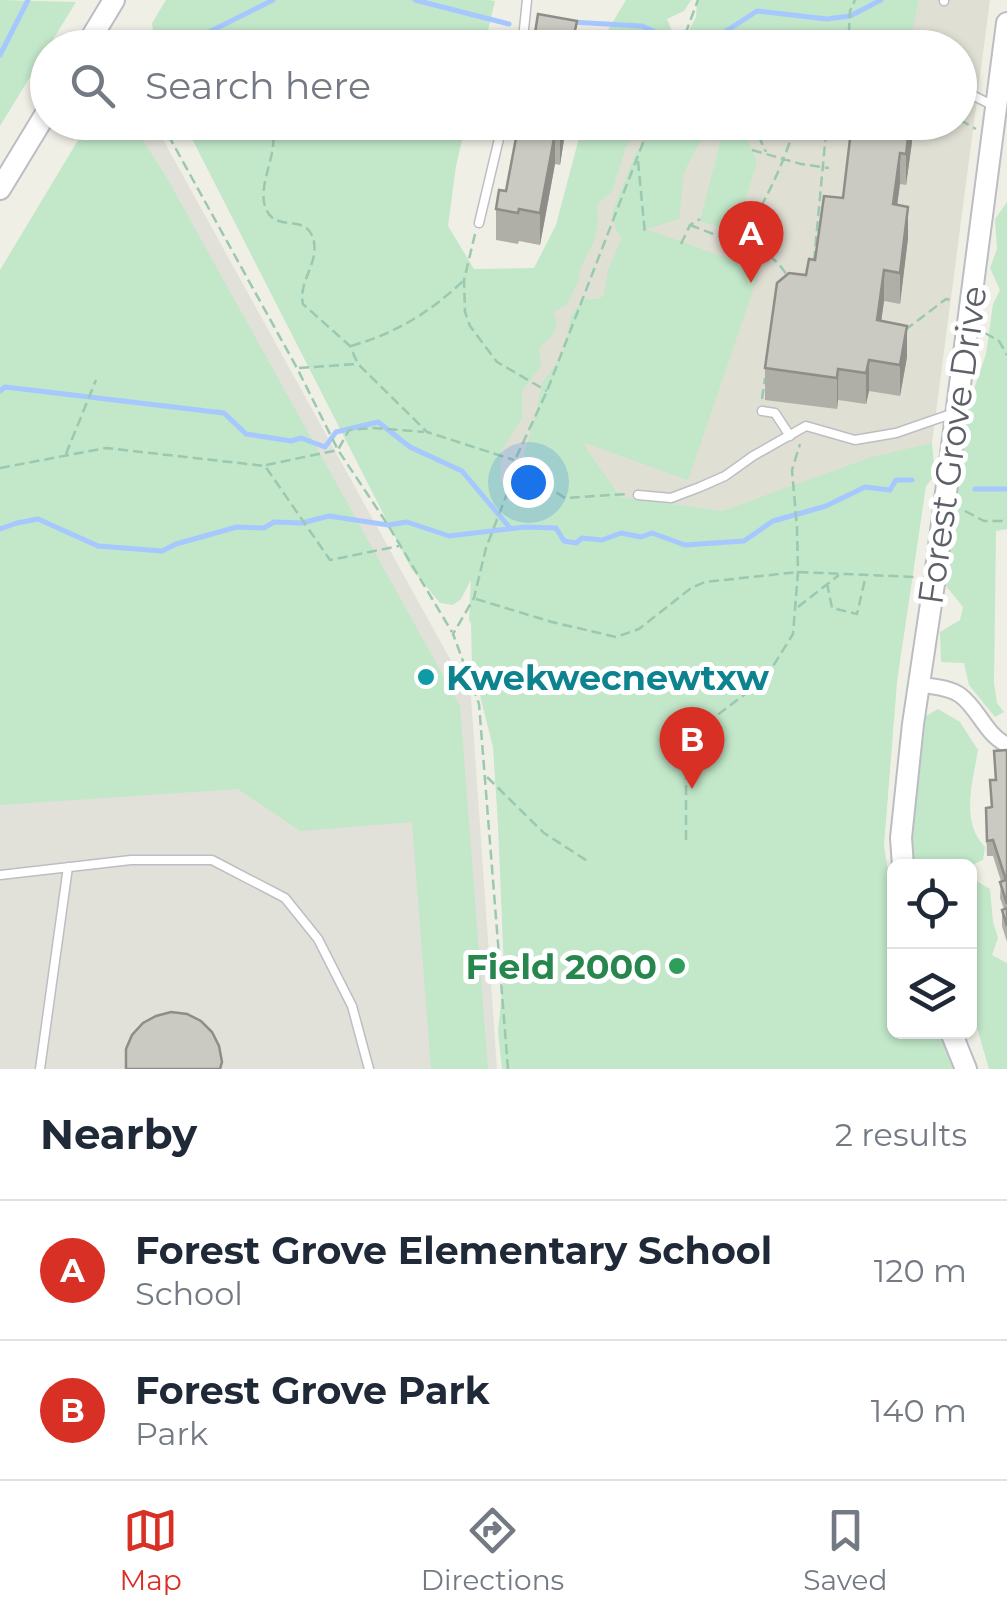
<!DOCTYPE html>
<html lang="en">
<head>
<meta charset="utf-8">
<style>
	body { margin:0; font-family:Montserrat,sans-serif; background:#f2f2f3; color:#1f2937 }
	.controls { position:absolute; right:30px; bottom:30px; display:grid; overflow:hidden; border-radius:15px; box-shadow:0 2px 8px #0004 }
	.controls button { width:90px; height:90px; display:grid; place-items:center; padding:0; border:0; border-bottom:2px solid #e0e1e3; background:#fff; color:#1f2937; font:50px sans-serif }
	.you { position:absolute; left:528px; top:482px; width:35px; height:35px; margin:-25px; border:8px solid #fff; border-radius:50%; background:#1a73e8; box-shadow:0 0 0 15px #1a73e833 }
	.badge { display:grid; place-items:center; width:65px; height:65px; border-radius:50%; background:#d93025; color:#fff; font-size:32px; font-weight:700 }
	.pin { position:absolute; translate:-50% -82px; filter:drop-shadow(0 2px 5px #0008) }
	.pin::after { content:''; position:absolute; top:52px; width:35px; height:30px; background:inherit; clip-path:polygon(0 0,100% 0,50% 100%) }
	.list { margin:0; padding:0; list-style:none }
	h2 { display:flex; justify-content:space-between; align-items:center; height:130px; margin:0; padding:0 40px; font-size:42px }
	h2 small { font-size:32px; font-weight:400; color:#747a83 }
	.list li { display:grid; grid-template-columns:65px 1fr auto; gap:30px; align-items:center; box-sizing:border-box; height:140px; padding:0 40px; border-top:2px solid #e0e1e3 }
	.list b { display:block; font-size:38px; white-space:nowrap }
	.list p { margin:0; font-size:32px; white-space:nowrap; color:#747a83 }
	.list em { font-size:32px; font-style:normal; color:#747a83 }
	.icon { flex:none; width:55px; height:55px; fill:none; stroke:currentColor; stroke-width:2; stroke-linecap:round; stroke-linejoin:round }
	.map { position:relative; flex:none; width:1007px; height:1069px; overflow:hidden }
	.search { position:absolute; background:#fff; box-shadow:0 2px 8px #0004; left:30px; right:30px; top:30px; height:110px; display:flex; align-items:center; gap:25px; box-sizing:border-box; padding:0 35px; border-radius:55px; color:#747a83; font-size:38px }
	.sheet { height:410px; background:#fff }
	nav { display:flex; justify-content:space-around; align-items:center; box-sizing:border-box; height:140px; border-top:2px solid #e0e1e3; background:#fff; font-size:28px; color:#747a83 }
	nav a { display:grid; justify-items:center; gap:5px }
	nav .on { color:#d93025 }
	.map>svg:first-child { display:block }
	.industrial { fill:#e1e1da }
	.education { fill:#e0dfd4 }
	.green { fill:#c2e7c9 }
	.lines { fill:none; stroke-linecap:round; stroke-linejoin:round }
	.stream { stroke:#a6c8ff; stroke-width:5 }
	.lane-casing { stroke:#bdbec4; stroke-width:11 }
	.street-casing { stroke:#bdbec4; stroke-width:18 }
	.secondary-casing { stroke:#bbbdc3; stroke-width:24 }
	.path { stroke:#9bc8b0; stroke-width:2.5; stroke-dasharray:10 5; stroke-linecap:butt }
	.lane { stroke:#fff; stroke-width:8 }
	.street { stroke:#fff; stroke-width:14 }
	.secondary { stroke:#fff; stroke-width:20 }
	.wall { fill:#afaea7 }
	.shaded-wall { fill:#8e8d88 }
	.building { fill:#cbcac2; stroke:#8e8d88; stroke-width:2.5 }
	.culture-dot { fill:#0f9aa8; stroke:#fff; stroke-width:4 }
	.leisure-dot { fill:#2e9e5b; stroke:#fff; stroke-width:4 }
	.labels { text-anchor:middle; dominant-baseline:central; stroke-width:10; stroke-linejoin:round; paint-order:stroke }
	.street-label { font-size:35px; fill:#5d6066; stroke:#fff }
	.culture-label { font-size:35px; font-weight:bold; fill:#0d838f; stroke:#fff; text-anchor:start }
	.leisure-label { font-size:35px; font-weight:bold; fill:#27864d; stroke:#fff; text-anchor:end }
</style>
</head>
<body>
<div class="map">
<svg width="1007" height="1069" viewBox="0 0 1007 1069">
	<rect width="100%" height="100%" fill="#f0efe6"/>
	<path class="industrial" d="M98,123h56l317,574 26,372h-497v-784z"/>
	<path class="education" d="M919,0h71l-58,443 -210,68 -254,-34 148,-354 344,-1v-74l-90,-1 1,-9 39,-3z"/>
	<path class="green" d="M0,0l76,2 -76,124z
		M166,0h323l6,1 -11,46h-329l-3,-24z
		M626,0h65l-7,11 -17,8 5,12 -1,7 -15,9h-53l5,-17z
		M697,0h222l-8,36 -81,6 -5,5h-135l-4,-11 10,-19z
		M89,122l43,1 36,57 292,526 28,363h-57l-19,-247 -112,9 -62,-42 -238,16v-535z
		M184,123h282l-10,43 -8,60 26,43 60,-1 22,-43 27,-102h59l-16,24 -14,45 -15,12 1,17 -4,20 -13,26 -4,17 -10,20 -14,9c9,17 -2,24 -14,35l2,18 -19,25v27l-21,34 -1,29 16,2 20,-70 7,-32 19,-24 10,-43 13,-15h14l5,-4 4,-25 14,-32 -6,-8 -4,-16 23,-59 20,-32h55l-26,49 -5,47 -33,10 114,41 -72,210 -106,-38 38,55 102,14 150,-54 60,-14 3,32 -9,11 -29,196 -13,164 10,63v123h42l11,15 6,22h-451l-4,-37 6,-62 -6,-145 -5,-78 -21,-83 -1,-40 -2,-4 2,-40 -10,19 -8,6 -13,-2 -29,-35z
		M723,131l23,5 11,26 -22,70 -35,-11z
		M1007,202v327l-11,2 -2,152 3,20 7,9 -9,5 -26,-32 -5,-22 -23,-1 -1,-30 20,-12 3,-13 -21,-26 4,-41 23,-136 17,-50 7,-50 7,-14 -10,-22 7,-19 -2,-30z
		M938,709l22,13 18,28c-5,31 -18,72 7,97l-2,13 -9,4 -4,10v-8h-59l-7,-13 20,-136z
		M970,877l20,12 3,33 5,16 -6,17 15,8v106h-18l-19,-65z"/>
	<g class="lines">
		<path class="stream" d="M415,0l94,24
			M571,22l71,4 29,13
			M692,42l22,-3 43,-28 70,8 23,-3 31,-16
			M177,48l96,-48
			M0,55l28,-55
			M0,391l5,-4 219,26 22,21 45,7 10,-3 24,9 11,-15 42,-10 32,25 52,24 48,57
			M975,489h32
			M0,529l17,-6 21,-4 60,27 64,5 14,-7 61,-17 27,1 10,-6 28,1 27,-7 59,9 19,-3 42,14 76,-9 31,1 8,13 12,2 6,-5 20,2 19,-7 20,4 11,-4 33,12 59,-4 29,-20 53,-15 39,-19 25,3 6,-10h16"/>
		<defs>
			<path id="lane" d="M944,1v-1
				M522,48l5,-48
				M960,89l36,18
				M479,223l24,-101
				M762,411l13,2 15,23
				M638,495l33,3 29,-11 25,-11 28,-20 53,-30 49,14 41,-7 55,-19
				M0,875l131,-15h81l73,38 33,41 34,67 17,63
				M40,1069l28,-202"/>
			<path id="street" d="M919,684c13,3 30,3 41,11 19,14 25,39 47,50"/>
			<path id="secondary" d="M85,48l29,-48
				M0,189l48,-79
				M903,866l-2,-28 12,-114 22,-147 72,-554
				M951,1032l15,37"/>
		</defs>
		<use href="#lane" class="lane-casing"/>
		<use href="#street" class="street-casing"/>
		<use href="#secondary" class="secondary-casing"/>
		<path class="path" d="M119,32l21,16 19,-15h19l5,5 3,10
			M573,34l76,3 25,11
			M680,48l18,-48
			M848,48l2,-37 5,-11
			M960,120l16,9
			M161,122l136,246 41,82 50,75 64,107
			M272,122c1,8 2,17 1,24 -2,20 -15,45 -7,63 10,25 42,2 48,33 4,23 -16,40 -11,62l47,42 8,18 69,68 87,28
			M752,122l14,30
			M752,150l49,14 28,4
			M638,161l7,73
			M690,225l49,19
			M475,234l-11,46 1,32 5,14 27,36 50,29
			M746,236l33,28 8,11
			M681,244l9,-19 10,-6
			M730,258c28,-43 52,-86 66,-136
			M814,261l13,-139
			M905,330l41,-31 5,1
			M985,333l14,8 8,14
			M351,346c45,-13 78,-33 112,-65
			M299,368l57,-4
			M762,399l3,-21
			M66,454l30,-74
			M266,465l72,-15 11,-20 25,-2 50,4
			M0,468l106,-20 159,18 65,94 69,-14
			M514,479l34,8 17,11 62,-4
			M965,511l19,10h23
			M827,583l5,25 25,6 9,-39
			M476,599l76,23 64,15 23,-8 52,-41 14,-6 93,-10 117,5
			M798,607l41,-32
			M487,777l57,56 45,29
			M686,840v-66l22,-52 57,-43 28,-45 5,-62 -1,-44 -5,-58 8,-26
			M508,1069l-29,-365 -26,-70 21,-36 12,-50 27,-70 2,-18 32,-69 104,-269"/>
		<use href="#lane" class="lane"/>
		<use href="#street" class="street"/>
		<use href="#secondary" class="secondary"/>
	</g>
	<path class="wall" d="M535,33l42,7 3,8h-45z
		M519,122h52l-2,12 -4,-1 -5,32 -5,-1 -15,81 -21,-4 -1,3 -22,-4v-31l10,-18z
		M830,122h82v20l-6,43 -6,-1 -3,21 11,33 -8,66 -16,-3 -3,20 26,36 -7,39 -31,-5 -3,13 -28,-4 -1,9 -72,-9v-32l41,-93 9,-15 28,-62 8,-68 -21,-3z
		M1007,750v192l-5,-16v-16l2,-1 -4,-11 1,-17 -8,-25h-6l-1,-32v-16l5,-1 -1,-27h5l-1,-29z"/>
	<path class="shaded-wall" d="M562,122h3v11l-5,32v-31z
		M910,122h2v20l-6,43v-31z
		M555,133v31l-15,81v-32z
		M900,153v31l-7,51v-31z
		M908,207v31l-8,66v-31z
		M884,270v31l-7,50v-31z
		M907,326v31l-7,39v-31z
		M869,360v31l-3,13v-31z
		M838,369v31l-1,9v-31z"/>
	<path class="building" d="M538,14l39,7 -4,19 7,1 -1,7h-39l3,-14 -8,-1z
		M519,122h43l-2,12 -5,-1 -15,80 -21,-4 -1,4 -22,-4 3,-19 7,1z
		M852,122h58l-4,32 -6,-1 -7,51 15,3 -8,66 -16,-3 -7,50 30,6 -7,39 -31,-5 -3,13 -28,-4 -1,9 -72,-10 12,-85 12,-10 17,2 3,-16 6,1 9,-64 19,2z
		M1007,750v154l-7,-22 6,-2 -13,-40 -6,1 -1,-33 6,-1 -2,-27h6l-2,-29z
		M1007,908v18l-5,-16z
		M171,1012l16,2 14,7 11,11 7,14 3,16 -2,7h-94v-20l6,-14 11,-12 13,-7z"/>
	<circle class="culture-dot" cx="426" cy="677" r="10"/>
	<circle class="leisure-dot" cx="677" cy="966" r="10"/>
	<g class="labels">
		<g class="street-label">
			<text transform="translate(952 445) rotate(-82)">Forest Grove Drive</text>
		</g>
		<g class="culture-label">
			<text x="446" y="677">Kwekwecnewtxw</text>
		</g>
		<g class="leisure-label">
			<text x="657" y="966">Field 2000</text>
		</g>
	</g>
</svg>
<div class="controls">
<button><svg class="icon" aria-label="locate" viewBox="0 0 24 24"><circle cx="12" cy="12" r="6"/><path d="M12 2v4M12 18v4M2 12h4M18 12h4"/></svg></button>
<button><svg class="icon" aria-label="layers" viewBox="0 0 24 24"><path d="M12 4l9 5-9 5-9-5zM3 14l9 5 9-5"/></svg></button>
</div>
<div class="you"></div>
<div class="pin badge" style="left:751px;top:283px">A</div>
<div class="pin badge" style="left:692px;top:789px">B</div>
<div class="search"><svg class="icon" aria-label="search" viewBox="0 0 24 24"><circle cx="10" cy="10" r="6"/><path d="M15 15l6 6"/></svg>Search here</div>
</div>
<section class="sheet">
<h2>Nearby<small>2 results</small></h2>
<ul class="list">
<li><span class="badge">A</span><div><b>Forest Grove Elementary School</b><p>School</p></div><em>120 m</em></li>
<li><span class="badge">B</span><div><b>Forest Grove Park</b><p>Park</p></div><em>140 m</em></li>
</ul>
</section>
<nav>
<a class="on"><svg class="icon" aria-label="map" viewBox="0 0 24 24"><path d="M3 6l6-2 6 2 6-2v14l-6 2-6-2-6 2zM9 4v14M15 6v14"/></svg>Map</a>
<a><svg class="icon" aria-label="directions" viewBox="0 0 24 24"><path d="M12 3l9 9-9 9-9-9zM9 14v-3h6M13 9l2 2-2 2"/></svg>Directions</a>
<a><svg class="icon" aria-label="saved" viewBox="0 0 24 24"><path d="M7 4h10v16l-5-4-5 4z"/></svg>Saved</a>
</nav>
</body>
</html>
